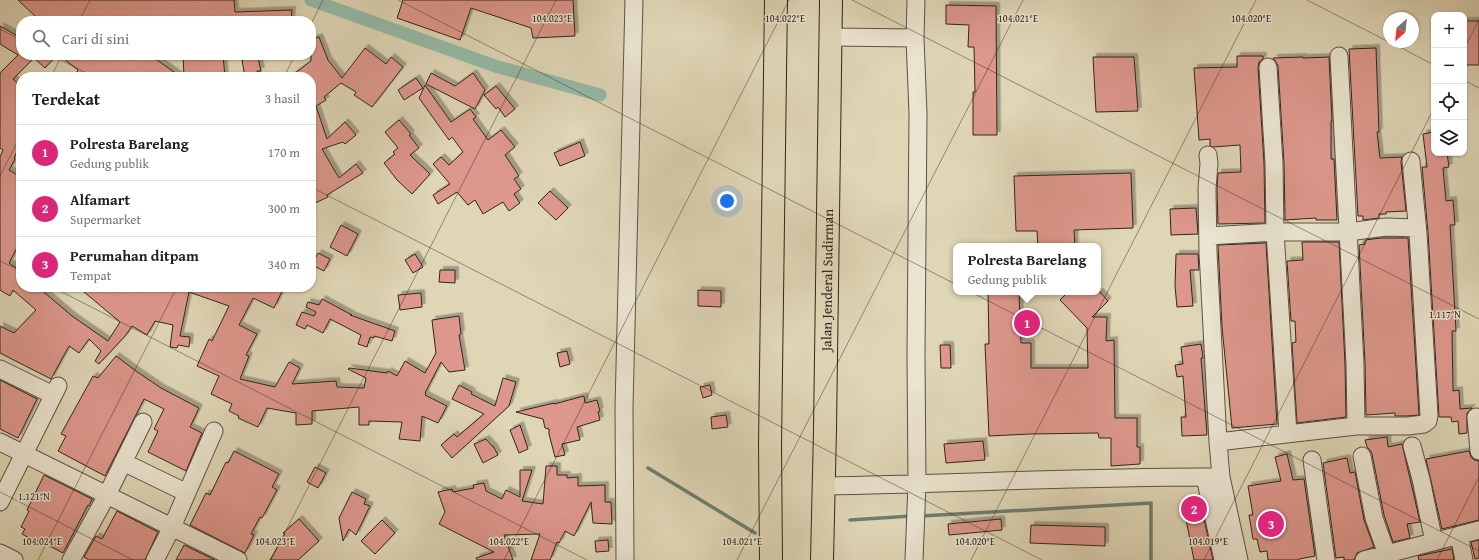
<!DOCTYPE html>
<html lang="id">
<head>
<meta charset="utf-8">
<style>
	body { margin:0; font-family:"Gentium Book Plus",serif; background:#f6f6f6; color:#202124 }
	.controls { position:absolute; right:12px; top:12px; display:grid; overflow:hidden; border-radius:8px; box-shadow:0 1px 3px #0004 }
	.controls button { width:36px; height:36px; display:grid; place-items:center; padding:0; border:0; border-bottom:1px solid #e0e0e0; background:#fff; color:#202124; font:20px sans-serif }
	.compass { position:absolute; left:1383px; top:12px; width:36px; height:36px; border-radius:50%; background:#fff; box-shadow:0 1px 3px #0004; rotate:207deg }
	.you { position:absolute; left:727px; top:201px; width:14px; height:14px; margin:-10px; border:3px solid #fff; border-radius:50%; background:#1a73e8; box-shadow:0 0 0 6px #1a73e833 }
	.badge { display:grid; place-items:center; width:26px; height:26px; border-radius:50%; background:#db2777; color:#fff; font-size:13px; font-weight:700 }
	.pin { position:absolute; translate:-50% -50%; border:2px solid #fff; box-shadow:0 1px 4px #0006 }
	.popup { position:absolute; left:953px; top:243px; width:148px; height:52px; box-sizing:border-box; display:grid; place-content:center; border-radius:8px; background:#fff; filter:drop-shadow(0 1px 3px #0005); font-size:13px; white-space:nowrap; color:#757577 }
	.popup b { font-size:15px; color:#202124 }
	.popup::after { content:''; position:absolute; left:50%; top:100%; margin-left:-8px; border:8px solid transparent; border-top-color:#fff }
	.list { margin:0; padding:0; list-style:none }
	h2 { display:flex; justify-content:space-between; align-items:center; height:52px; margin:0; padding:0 16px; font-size:17px }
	h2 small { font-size:13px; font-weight:400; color:#757577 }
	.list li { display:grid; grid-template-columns:26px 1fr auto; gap:12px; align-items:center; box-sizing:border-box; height:56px; padding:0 16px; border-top:1px solid #e0e0e0 }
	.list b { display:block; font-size:15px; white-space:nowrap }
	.list p { margin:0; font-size:13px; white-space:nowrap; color:#757577 }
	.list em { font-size:13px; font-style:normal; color:#757577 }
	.icon { flex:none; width:22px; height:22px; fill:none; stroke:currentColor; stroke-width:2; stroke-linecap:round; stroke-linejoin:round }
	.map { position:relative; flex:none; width:1479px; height:560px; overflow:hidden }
	.search { position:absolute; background:#fff; box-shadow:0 1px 3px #0004; left:16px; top:16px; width:300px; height:44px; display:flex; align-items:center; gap:10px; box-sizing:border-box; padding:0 14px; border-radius:16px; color:#757577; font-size:15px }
	.panel { position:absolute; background:#fff; box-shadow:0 1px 3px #0004; left:16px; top:72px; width:300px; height:220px; border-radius:16px }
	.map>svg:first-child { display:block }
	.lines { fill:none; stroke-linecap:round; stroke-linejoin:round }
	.stream { stroke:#6d7e70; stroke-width:3.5 }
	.canal { stroke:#95baa8; stroke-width:13 }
	.building { fill:#dd978c; stroke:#30251c; filter:url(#shadow) }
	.minor-casing { stroke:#5c5142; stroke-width:19 }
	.highway-casing { stroke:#30251c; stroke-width:24 }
	.minor { stroke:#eae4d0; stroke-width:17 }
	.highway { stroke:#dfd6b6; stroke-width:22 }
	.ticks { fill:none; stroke:#30251c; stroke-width:1; stroke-opacity:0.45 }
	.labels { text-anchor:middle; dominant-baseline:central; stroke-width:3; stroke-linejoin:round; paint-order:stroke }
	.street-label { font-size:14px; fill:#30251c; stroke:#eae4d0 }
	.ticks-label { font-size:10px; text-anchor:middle; fill:#30251c; stroke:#eae4d0; stroke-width:3; stroke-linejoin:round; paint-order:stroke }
</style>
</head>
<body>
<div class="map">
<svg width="1479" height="560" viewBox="0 0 1479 560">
	<defs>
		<filter id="shadow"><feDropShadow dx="3.5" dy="-3.5" stdDeviation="0" flood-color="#0004"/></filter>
	</defs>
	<rect width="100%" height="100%" fill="#dfd6b6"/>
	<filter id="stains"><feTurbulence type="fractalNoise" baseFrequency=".005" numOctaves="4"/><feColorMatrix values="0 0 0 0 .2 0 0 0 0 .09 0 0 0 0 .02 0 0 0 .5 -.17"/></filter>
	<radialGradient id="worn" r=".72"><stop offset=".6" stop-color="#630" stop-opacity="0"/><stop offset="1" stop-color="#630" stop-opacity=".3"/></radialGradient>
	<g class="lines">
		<path class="stream" d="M648,468l107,65
			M921,516l230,-13v57
			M850,520l61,-4"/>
		<path class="canal" d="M311,0l184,66 105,29"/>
	</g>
	<path class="building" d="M18,0h216l1,12 57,-2 -1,11h-243l-9,-5 -2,2z
		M403,0h170l2,36 -42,2 -2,-10 -60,-20 -11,32 -63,-22z
		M946,5l50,1 1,129h-24v-43h2l-1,-45h-6l1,-22 -23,-1z
		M1464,21h15v44h-15z
		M0,26l21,12v17h36l-12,13 -11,-10 -21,21 8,7v58l-7,14 1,1 -6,11 12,7v63l-12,23 12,8v16h17l34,29 36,25 12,-19 -42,-35h91l14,3 -4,-2v-1h105l-10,21 -21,-10 -14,27 18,9 -11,21 3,1 -9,23 35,8 14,-25 11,6 -8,16 44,-3 1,6 27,1 2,-10 -18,-9 1,-1 38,5 1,-2 9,5 8,-15 20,12 11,-20 -4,-33 27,-4 2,18 -2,1 6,35 -16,2 -8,-10 -16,31 1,1 -1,1 22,11 -9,17 -16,-7 -2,25 -21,-2 3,-17 -33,-1v4h-10v-18l-47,4v13l-16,1v-12l-29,-5 -9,19 -20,-9 1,-2 -10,-5 3,-7 -21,-10 8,-18 -22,-10 12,-27 3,2 17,-35 -40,-14 -9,44 10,1 -1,10 -11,-2 -1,3 -7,-1 3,-22 -18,-4 -8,14 -15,-9 -6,9 -27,29 -4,-3 6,-10 -12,-12 -10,14 -10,-7 -18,33 -51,-26v-27l14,7 22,-23 -23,-20 -3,6 -10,-6v-133l3,-7 -3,-2v-75l18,-18 -18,-11z
		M319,37l9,23 14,18 23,-30 21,16 5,-7 12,10 -31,40 -18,-12 2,-3 -15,-9 -17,14 2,3 -10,6 11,33 18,-17 11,13 -11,9 -2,-2 -21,7 17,29 17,-14 7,9 -36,22 1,2 -17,8v-128h-21l21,-16v-21z
		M1376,48l3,84h-2l3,26 22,-1 -1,5 5,49 -20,1v2h-7v4l-16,2v-4h-5l-9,-167z
		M59,55h91l31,22h-107l4,-7z
		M183,55h40l2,22h-41z
		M1237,56h26v3l-4,3 -1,6 6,95 1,60 -47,1 -1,-35 1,-16 23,-1 -1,-27 -27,2 -3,-1v-7l-11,1 -5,-72 43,-1z
		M258,57l3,14h-4l1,6h-13l-3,-17z
		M1093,57h41l4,54 -42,1z
		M1303,57v1l26,-1 3,64h-1v38h3l3,61h-21v-2l-31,2 -1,-57 -6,-97 -2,-4 -3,-4z
		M431,73l24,13 18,-13 12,17 -10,19 -49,-25z
		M416,78l7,10 -19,12 -6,-10z
		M425,85l26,37 19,-13 6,8 -3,2 15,21 13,-10 14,17 -10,8 14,21 -5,3 7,10 -7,5 6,9 -11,8 -6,-9 -20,12 -8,-14 -7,5 -11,-13 -19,12 -5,-9 17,-11 -17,-20 8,-7 8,8 14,-13 -11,-15 -3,3 -30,-42z
		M496,86l19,23 -10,8 -7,-10 -2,2 -12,-14z
		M399,120l12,14 -2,1 10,13 -9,7 20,19 -18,20 -15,-14 -13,-17 11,-9 -2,-2 5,-4 -13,-16z
		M1434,132v21h13l2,14 -6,1 3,33 7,-1 2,25h-5l6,106h-4l1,60 6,-1 1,19 12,-1 -5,5v20l-8,1 -1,-13 -6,1 -1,-5h-12l-11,-185 -6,-65h5l-4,-33z
		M580,142l5,14 -25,10 -6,-13z
		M1131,173l2,55 -59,2 1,16h-37l-1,-15h-21l-2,-55z
		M550,191l18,17 -12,12 -18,-17z
		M1196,208l2,26 -27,1 -1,-26z
		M341,225l17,9 -11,22 -17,-9z
		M1381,238h27l11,177 -12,1h-12v-3l-29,2 -1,-52 -6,-118 6,-1v-4z
		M1302,242h37l6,122 1,53 -49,6 -5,-80 4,-1 -1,-21h-4l-4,-60 16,-1z
		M1266,243l11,181 -45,4 -10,-101 -4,-82z
		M318,253l12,6 -6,12 -12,-6z
		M415,254l8,13 -10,6 -8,-13z
		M1176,254h22l1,16h-9l3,36 -16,1 -2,-21z
		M440,270h15v13l-16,-1z
		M698,290l23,1v16l-23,-1z
		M988,292h31l2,51h10v25h57l-1,-40 -27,-28 8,-8h32l8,9 -16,16h15l-1,24 8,-1 1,78h22v29h3v17l-29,2v-28h-12l-1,-5 -68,1 -41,2 -4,-92h4z
		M421,293l1,14 -22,3 -2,-15z
		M322,299l30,16h-2l45,16 -3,10 -18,-5v2l-4,-1 -3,10 -9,-3 3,-9 -31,-16 -7,14 -16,-8 -2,4 -9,-4 6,-13 12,4 2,-4 -10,-5 2,-5 11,3z
		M1201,344l2,14h-2l6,77 -25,1 -1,-19h5l-3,-41 -6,1 -2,-12 8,-1 -2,-17z
		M940,345h10l1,23h-10z
		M567,351l3,13 -10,3 -3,-14z
		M116,356l20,15 25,17 38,20 -9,19 12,6 -16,38 -38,-19 10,-21 -4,-2 10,-20 -20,-10 -39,77 -47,-25 8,-15 -5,-2 32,-58 5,2z
		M503,378l13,4 -7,24 -57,52 -11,-13 13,-11 3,3 27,-23 -32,-15 7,-14 13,7 -1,2 24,12z
		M0,380l37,19 -19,39 -18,-9z
		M710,385l2,10 -9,3 -3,-11z
		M584,396l1,7 12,-3 3,11 -2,1 2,8 -23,7 3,13 -18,4 3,11 -10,2 -6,-23v-5l-4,-1 -2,-9 -27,-7 38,-9v1z
		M726,415l2,12 -16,2 -1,-12z
		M520,425l8,24 -9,4 -9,-23z
		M1387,437l1,10 14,-3 18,78 -13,2 3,14 -17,4 -9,-27 -12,-61 -2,-4 -3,-3 -2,-7z
		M486,439l6,7h1l5,9 -15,8 -9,-19z
		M983,441l2,19 -39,3 -2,-19z
		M234,451l45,23 -7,13 5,3 -15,28 -2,-1 -9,17 3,1 -9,18 -55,-28 16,-32 4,2 16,-33 2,1z
		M1469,451l2,6 3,3 5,1v59l-37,9 -16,-70z
		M1287,454l6,26 11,-1 11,77 -16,3v1h-31l-1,-9 -7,1 -3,-13h-4l-4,-24h4l-5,-29 33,-5 -6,-24z
		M1347,458l3,15 5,-1 9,48 10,27 -17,6 -3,7h-10v-3l-8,1 -13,-95z
		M546,466h11v9h10v3l11,-1v9l27,-1v17h6l1,22 -19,-1 -2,-21 -17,34 -9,-5 -6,12 -2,-1 -7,18h-19l9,-26 -36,1 9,25h-36l-1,-2 18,-6 -55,-28 6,-12 -7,-20 14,-3 1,3 21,-4 -1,-3 11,-2 2,8 16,8 4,-9 14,7v-27h12l-10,31 21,3z
		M315,467l11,6 -8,15 -11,-6z
		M44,475l48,24 -3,7 -1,-1 -25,48 -25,-13 -1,2 -15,-8 3,-5 -4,-2 8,-16 -2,-1z
		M352,492l14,7 -2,5 6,2 -14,29 -7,-6 -6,12 -4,-23z
		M1201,506l12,54h-19l-4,-20 -6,-31z
		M117,511l41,21 -13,28h-56l-5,-3 12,-21 6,3z
		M299,519l20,22 -21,19h-28l15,-26 -2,-1z
		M1001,519l1,11 -53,5 -1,-11z
		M382,520l13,13 -20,21 -14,-13z
		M1031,525l74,2v19l-75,-3z
		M608,540l1,11 -13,1 -1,-11z
		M1479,540v18l-4,1 -4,-17z
		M184,545l31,15h-39z
		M1452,549l2,11h-35l-1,-4z"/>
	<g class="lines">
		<defs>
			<path id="minor" d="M830,37l85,1
				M1339,56l16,308 1,62
				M1268,67l6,96 1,69 13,202
				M1208,155l1,8 -2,26 1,63 10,190 3,35 18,83
				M1208,236l67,-4h73l38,-5 31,1
				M0,369l53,26
				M1476,417l3,34
				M0,442l238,118
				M1218,442l138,-16h52l16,-2 4,-3 1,-6 -11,-182 -7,-72
				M1412,446l9,33 13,63
				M1362,456l12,62 15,42
				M1312,460l14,100
				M123,462l64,31
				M1205,477l18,83
				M823,486c133,-2 265,-10 398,-9
				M0,502l58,-116
				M1459,535l5,25
				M0,553l14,7
				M71,560l36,-65 36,-73
				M155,560l17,-33 42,-96
				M625,560l-1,-152 10,-408
				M914,560l3,-76 -1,-129 2,-241 -3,-76 1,-38
				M1364,560l115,-30"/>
			<g id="highway">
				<path d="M771,560l-1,-115 6,-445"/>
				<path id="s1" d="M822,560l3,-131 6,-429"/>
			</g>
		</defs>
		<use href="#minor" class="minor-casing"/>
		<use href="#highway" class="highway-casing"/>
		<use href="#minor" class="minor"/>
		<use href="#highway" class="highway"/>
	</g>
	<path class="ticks" d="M398,0l1081,551M852,0l627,319M1307,0l82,42M79,21l11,-21M311,24l12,-24M0,29l21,11M1390,42l44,23M1464,49l15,-29M51,55l43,22M51,77l11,-22M284,77l11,-22M1464,80l15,8M0,176l21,-41M311,187l731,373M0,261l21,10M52,287l535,273M0,492l133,68M38,560l139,-273M271,560l285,-560M504,560l285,-560M737,560l286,-560M971,560l285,-560M1204,560l230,-452M1437,560l42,-83"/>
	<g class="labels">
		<g class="street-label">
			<text stroke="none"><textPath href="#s1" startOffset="280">Jalan Jenderal Sudirman</textPath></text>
		</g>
	</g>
	<g class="ticks-label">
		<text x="552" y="22">104.023°E</text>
		<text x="785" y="22">104.022°E</text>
		<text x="1018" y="22">104.021°E</text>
		<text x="1251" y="22">104.020°E</text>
		<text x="1445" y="318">1.117°N</text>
		<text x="34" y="500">1.121°N</text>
		<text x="42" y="545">104.024°E</text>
		<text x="275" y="545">104.023°E</text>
		<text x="509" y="545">104.022°E</text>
		<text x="742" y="545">104.021°E</text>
		<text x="975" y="545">104.020°E</text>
		<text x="1208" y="545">104.019°E</text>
	</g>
	<rect width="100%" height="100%" filter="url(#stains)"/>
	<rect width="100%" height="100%" fill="url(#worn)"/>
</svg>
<div class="controls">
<button>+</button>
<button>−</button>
<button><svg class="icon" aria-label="locate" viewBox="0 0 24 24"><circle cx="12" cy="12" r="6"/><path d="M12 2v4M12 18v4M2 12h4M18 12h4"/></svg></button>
<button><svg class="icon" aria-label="layers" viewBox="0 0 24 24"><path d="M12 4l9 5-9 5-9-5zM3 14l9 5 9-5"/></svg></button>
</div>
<svg class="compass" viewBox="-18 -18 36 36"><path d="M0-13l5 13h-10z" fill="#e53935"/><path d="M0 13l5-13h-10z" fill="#757577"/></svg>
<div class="you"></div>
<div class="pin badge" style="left:1027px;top:323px">1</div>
<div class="popup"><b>Polresta Barelang</b>Gedung publik</div>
<div class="pin badge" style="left:1194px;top:509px">2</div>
<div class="pin badge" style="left:1271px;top:524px">3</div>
<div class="search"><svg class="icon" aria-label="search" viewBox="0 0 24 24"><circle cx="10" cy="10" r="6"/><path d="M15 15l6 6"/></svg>Cari di sini</div>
<section class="panel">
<h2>Terdekat<small>3 hasil</small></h2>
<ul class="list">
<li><span class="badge">1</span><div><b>Polresta Barelang</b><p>Gedung publik</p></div><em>170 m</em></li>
<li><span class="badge">2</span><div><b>Alfamart</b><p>Supermarket</p></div><em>300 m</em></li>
<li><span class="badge">3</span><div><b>Perumahan ditpam</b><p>Tempat</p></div><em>340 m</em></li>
</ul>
</section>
</div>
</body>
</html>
